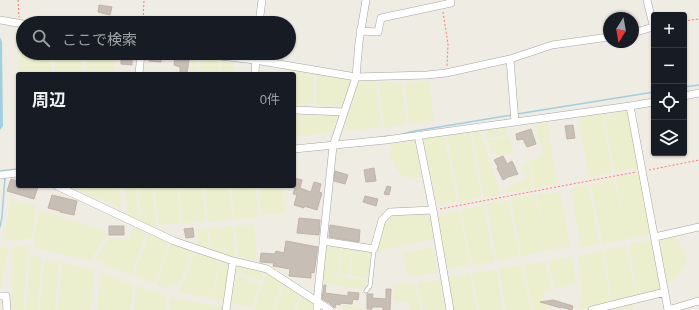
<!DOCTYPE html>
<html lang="ja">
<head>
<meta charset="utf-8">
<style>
	body { margin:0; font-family:Arial,"Noto Sans JP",sans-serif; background:#242831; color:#f1f3f6 }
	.controls { position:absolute; right:12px; top:12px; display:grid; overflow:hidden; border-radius:4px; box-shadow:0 1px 3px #0004 }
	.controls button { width:36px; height:36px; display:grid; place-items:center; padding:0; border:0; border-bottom:1px solid #363941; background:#171b24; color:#f1f3f6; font:20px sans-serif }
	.compass { position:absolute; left:603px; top:12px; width:36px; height:36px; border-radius:50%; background:#171b24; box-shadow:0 1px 3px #0004; rotate:191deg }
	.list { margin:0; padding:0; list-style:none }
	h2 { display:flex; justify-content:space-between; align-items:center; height:52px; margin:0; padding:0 16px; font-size:17px }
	h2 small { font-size:13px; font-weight:400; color:#9ea1a6 }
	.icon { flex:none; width:22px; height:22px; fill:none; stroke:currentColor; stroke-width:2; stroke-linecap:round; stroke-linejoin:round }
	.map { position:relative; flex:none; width:699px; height:310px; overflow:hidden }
	.search { position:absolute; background:#171b24; box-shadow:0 1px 3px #0004; left:16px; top:16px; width:280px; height:44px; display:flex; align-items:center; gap:10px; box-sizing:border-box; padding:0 14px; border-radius:22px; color:#9ea1a6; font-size:15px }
	.panel { position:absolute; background:#171b24; box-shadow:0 1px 3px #0004; left:16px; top:72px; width:280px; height:116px; border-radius:4px }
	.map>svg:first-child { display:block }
	.farmland { fill:#ebefcd }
	.water { fill:#a1cfdf }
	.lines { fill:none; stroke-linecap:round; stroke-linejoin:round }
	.stream { stroke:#a1cfdf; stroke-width:1.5 }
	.building { fill:#c7beb6; stroke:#c2b3a5 }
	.service-casing { stroke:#a5a5a5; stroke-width:4.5 }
	.minor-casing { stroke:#a5a5a5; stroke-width:8 }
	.path { stroke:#ff7a64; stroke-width:1; stroke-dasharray:2 2; stroke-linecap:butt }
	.service { stroke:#fff; stroke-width:3.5 }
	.minor { stroke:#fff; stroke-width:7 }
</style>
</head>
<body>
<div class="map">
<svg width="699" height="310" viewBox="0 0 699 310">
	<rect width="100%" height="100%" fill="#efece3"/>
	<path class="farmland" d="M20,29l3,1v23h29l-1,21h-32z
		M54,53h28v21h-27z
		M87,53h28l-1,21h-28z
		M193,57l4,2 -2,15h-5z
		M201,58l18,2 -1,14h-19z
		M222,61l11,2v11h-12z
		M288,68l25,6v30l-19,1v-31h-7z
		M317,72l34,7 -8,27 -27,-1z
		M379,81l23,3 4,40 -22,4z
		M405,81h24l5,40 -25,3z
		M359,82h16l7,45 -40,4z
		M628,111l11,57 -24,4 -11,-58z
		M602,113l10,59 -23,6 -11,-62z
		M297,114l40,2 -5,16 -38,5z
		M547,120l10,64 -22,4 -5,-27 14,-7 -10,-32z
		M505,126l3,8 -21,5 -2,-10z
		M479,131l22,63 -17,4 -12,-66z
		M470,132l11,65 -21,5 -13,-67z
		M444,135l13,66 -20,4 -15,-67z
		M508,136l6,17 -17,3 -2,-5 -4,1 -4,-11z
		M414,141l8,37 -18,-2 -5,-4 -8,-15 -1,-13z
		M529,162l4,27 -26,4 -2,-5 22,-10 -5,-13z
		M640,174l10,60 -47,10 -12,-60 23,-5 10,43 -8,-46z
		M588,185l11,58 -18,5 -10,-60z
		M69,186h50l2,22z
		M125,186h11l3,36 -11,-6z
		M138,186h14l4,40 -4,1 -11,-4z
		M154,186h23l3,37 -21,2z
		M179,186h24l2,36 -23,1z
		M205,186h24l3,33 -24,3z
		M232,186h23l3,31 -24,2z
		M259,186h23l3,27 -24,2z
		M560,192l10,54 -49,10 -10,-57 24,-4 8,36 -6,-36z
		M10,199l26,7 -4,32 -28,3z
		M508,200l11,56 -22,5 -10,-57z
		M483,205l11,56 -22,4 -11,-55z
		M39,210l66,21 1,3 -16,26 -55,-12 -1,-9z
		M459,211l11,54 -24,4 -10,-53z
		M407,214l22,2 4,23 -55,12 1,-14 9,-20 4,-2z
		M254,224l3,37 -18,-3 -4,-32z
		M233,226l2,31 -24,-7 -2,-22z
		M134,227l12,7 -15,41 -36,-15 14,-22 19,2z
		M197,229h10l2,20 -10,-3z
		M149,234l20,8 -15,41 -20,-7z
		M675,236l13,25 -3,3 -4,7 -14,13 -8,-46z
		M651,240l11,50 -25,6 -8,-52z
		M171,243l22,7 -12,31 -15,7 -10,-4z
		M327,243l13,3 -2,28 -14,-1z
		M28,246l-5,64h-12l1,-63z
		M342,246l10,1 -4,29 -9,-1z
		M626,246l10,50 -24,6 -8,-52z
		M0,247l8,1 -7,38 -1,1z
		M353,247l19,4 -4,27 -17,-2z
		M433,247l4,25 -26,5v-2h-4l-5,-22z
		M602,250l8,53 -31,6 3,-21 -4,-31z
		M195,252l24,9 -7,37 -32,-6z
		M30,255l12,3 -5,52h-11z
		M572,256l4,28 -21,5 -7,-28z
		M44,260l15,2 -4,48h-15z
		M221,261l9,3 -6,37 -11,-2z
		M545,262l7,28 -9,2 4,18h-14l-10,-45z
		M62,263l33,7 -5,40h-32z
		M237,264l27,8 -4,9 -25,-10z
		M521,265l10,45h-25l-7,-42z
		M496,270l7,40h-24l-7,-37z
		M267,271l15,12 -9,27h-17l-2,-1z
		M101,273l32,12 -3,25h-33z
		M323,273l44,8 -1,5 -2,3 -42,-5z
		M470,273l7,37h-25l-5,-32z
		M234,274l25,11 -7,22 -22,-4z
		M440,280l5,30h-22l-5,-27z
		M285,283l15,11 -6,16h-19z
		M415,283l5,27h-11l1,-8h-16l-1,-18z
		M136,285l31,12 -1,13h-32z
		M302,294l13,9v7h-18z
		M171,298l53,9 -1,3h-53z
		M632,303l1,7h-28z
		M345,305l20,4v1h-23z"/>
	<path class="water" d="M0,37l2,5 1,84 -3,4z"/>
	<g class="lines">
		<path class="stream" d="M684,87l15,-2
			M517,114l137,-22
			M399,135l16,-4 97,-16
			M376,138l12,-2
			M0,171l18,-2
			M0,227l2,-10 3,-41"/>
	</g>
	<path class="building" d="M99,5l13,2 -2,8 -12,-3z
		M150,53l12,1 -1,8 -12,-1z
		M121,55h11v10l-11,-1z
		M175,57l14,3 -2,13h-7v-6l-6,-2z
		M573,125l2,13 -8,1 -2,-13z
		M531,129l5,15 -9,3 -4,-8 -6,1 -1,-6z
		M503,156l4,8 5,-3 6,13 -10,3 -5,3 -6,-12 1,-1 -4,-7z
		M374,168l2,13 -10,1 -2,-12z
		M335,171l13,4 -3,9 -11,-3z
		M294,178l8,2 -2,8 11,4 3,-10 7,2 -2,8 3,1 -5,17 -13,-4v2l-10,-3 3,-10 -4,-1 3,-9 -2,-1z
		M11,179l7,2v5l20,1 -4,12 -27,-8z
		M387,186l4,1 -2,8 -5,-1z
		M52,195l25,6 -3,14 -14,-3v-1l-12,-3z
		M365,196l13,3 -2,7 -13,-4z
		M299,218l21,2 -1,15 -22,-2z
		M330,225l30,5 -1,12 -30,-5z
		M109,226h15v9h-15z
		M193,228l1,9 -8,1 -2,-9z
		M286,241l32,6 -4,26 -3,-1v6l-22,-2 1,-7 -17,-3 1,-3 -14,-1 1,-9 14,1 1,-3 8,2z
		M324,285h2l-1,8 23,3v-4l11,1 -1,7 -5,-1 -1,5 -12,-1v2l-4,-1 -1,4 -6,-5 -7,-4z
		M386,289h5l-1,21h-7v-3h-11v2h-5v-15h6l-1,4 14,1z
		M553,300l20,6 -1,4 -11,-3v1l-21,-6z"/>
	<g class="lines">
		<defs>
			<path id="service" d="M366,291l4,-5 4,-37"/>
			<path id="minor" d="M647,0l7,29
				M0,20l23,4
				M259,23l3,-23
				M360,31l18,1 3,-14 70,-15 -1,-3
				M633,33l20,-6
				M194,53l61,7 101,17 71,-2 19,-2 64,-14 42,-14 57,-8
				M510,59l5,63
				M139,74l2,-21
				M255,74l1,-21
				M684,96l15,-3
				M630,106l38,204
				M294,110l50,2
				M418,135l15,75 17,100
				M294,149l92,-9 244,-34 24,-4
				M0,175l18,-2
				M57,186l117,55 59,20 34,8 63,41
				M655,237l44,-10
				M323,241l51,8 8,-29 8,-8 43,-2
				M0,296h6l1,14
				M226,310l7,-49
				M317,310v-8l16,-156 23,-69 3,-35 7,-42
				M592,310l73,-18
				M668,310l27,-8 4,-1"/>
		</defs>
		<use href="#service" class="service-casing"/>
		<use href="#minor" class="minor-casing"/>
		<path class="path" d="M18,0l1,17
			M443,12l5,32 -1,22
			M684,21l15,-2
			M143,23l1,-23
			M649,170l50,-10
			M440,209l196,-37"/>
		<use href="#service" class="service"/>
		<use href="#minor" class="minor"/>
	</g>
</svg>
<div class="controls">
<button>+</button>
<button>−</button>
<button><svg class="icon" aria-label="locate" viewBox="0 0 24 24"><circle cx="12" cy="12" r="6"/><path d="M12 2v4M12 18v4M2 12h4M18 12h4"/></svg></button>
<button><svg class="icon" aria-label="layers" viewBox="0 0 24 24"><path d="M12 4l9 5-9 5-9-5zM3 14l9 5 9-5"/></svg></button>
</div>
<svg class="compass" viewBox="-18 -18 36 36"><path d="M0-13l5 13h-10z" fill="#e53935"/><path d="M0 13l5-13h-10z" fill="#9ea1a6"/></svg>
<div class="search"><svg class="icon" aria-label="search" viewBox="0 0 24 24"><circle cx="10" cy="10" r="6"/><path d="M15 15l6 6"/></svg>ここで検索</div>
<section class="panel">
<h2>周辺<small>0件</small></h2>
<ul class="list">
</ul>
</section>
</div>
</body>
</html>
